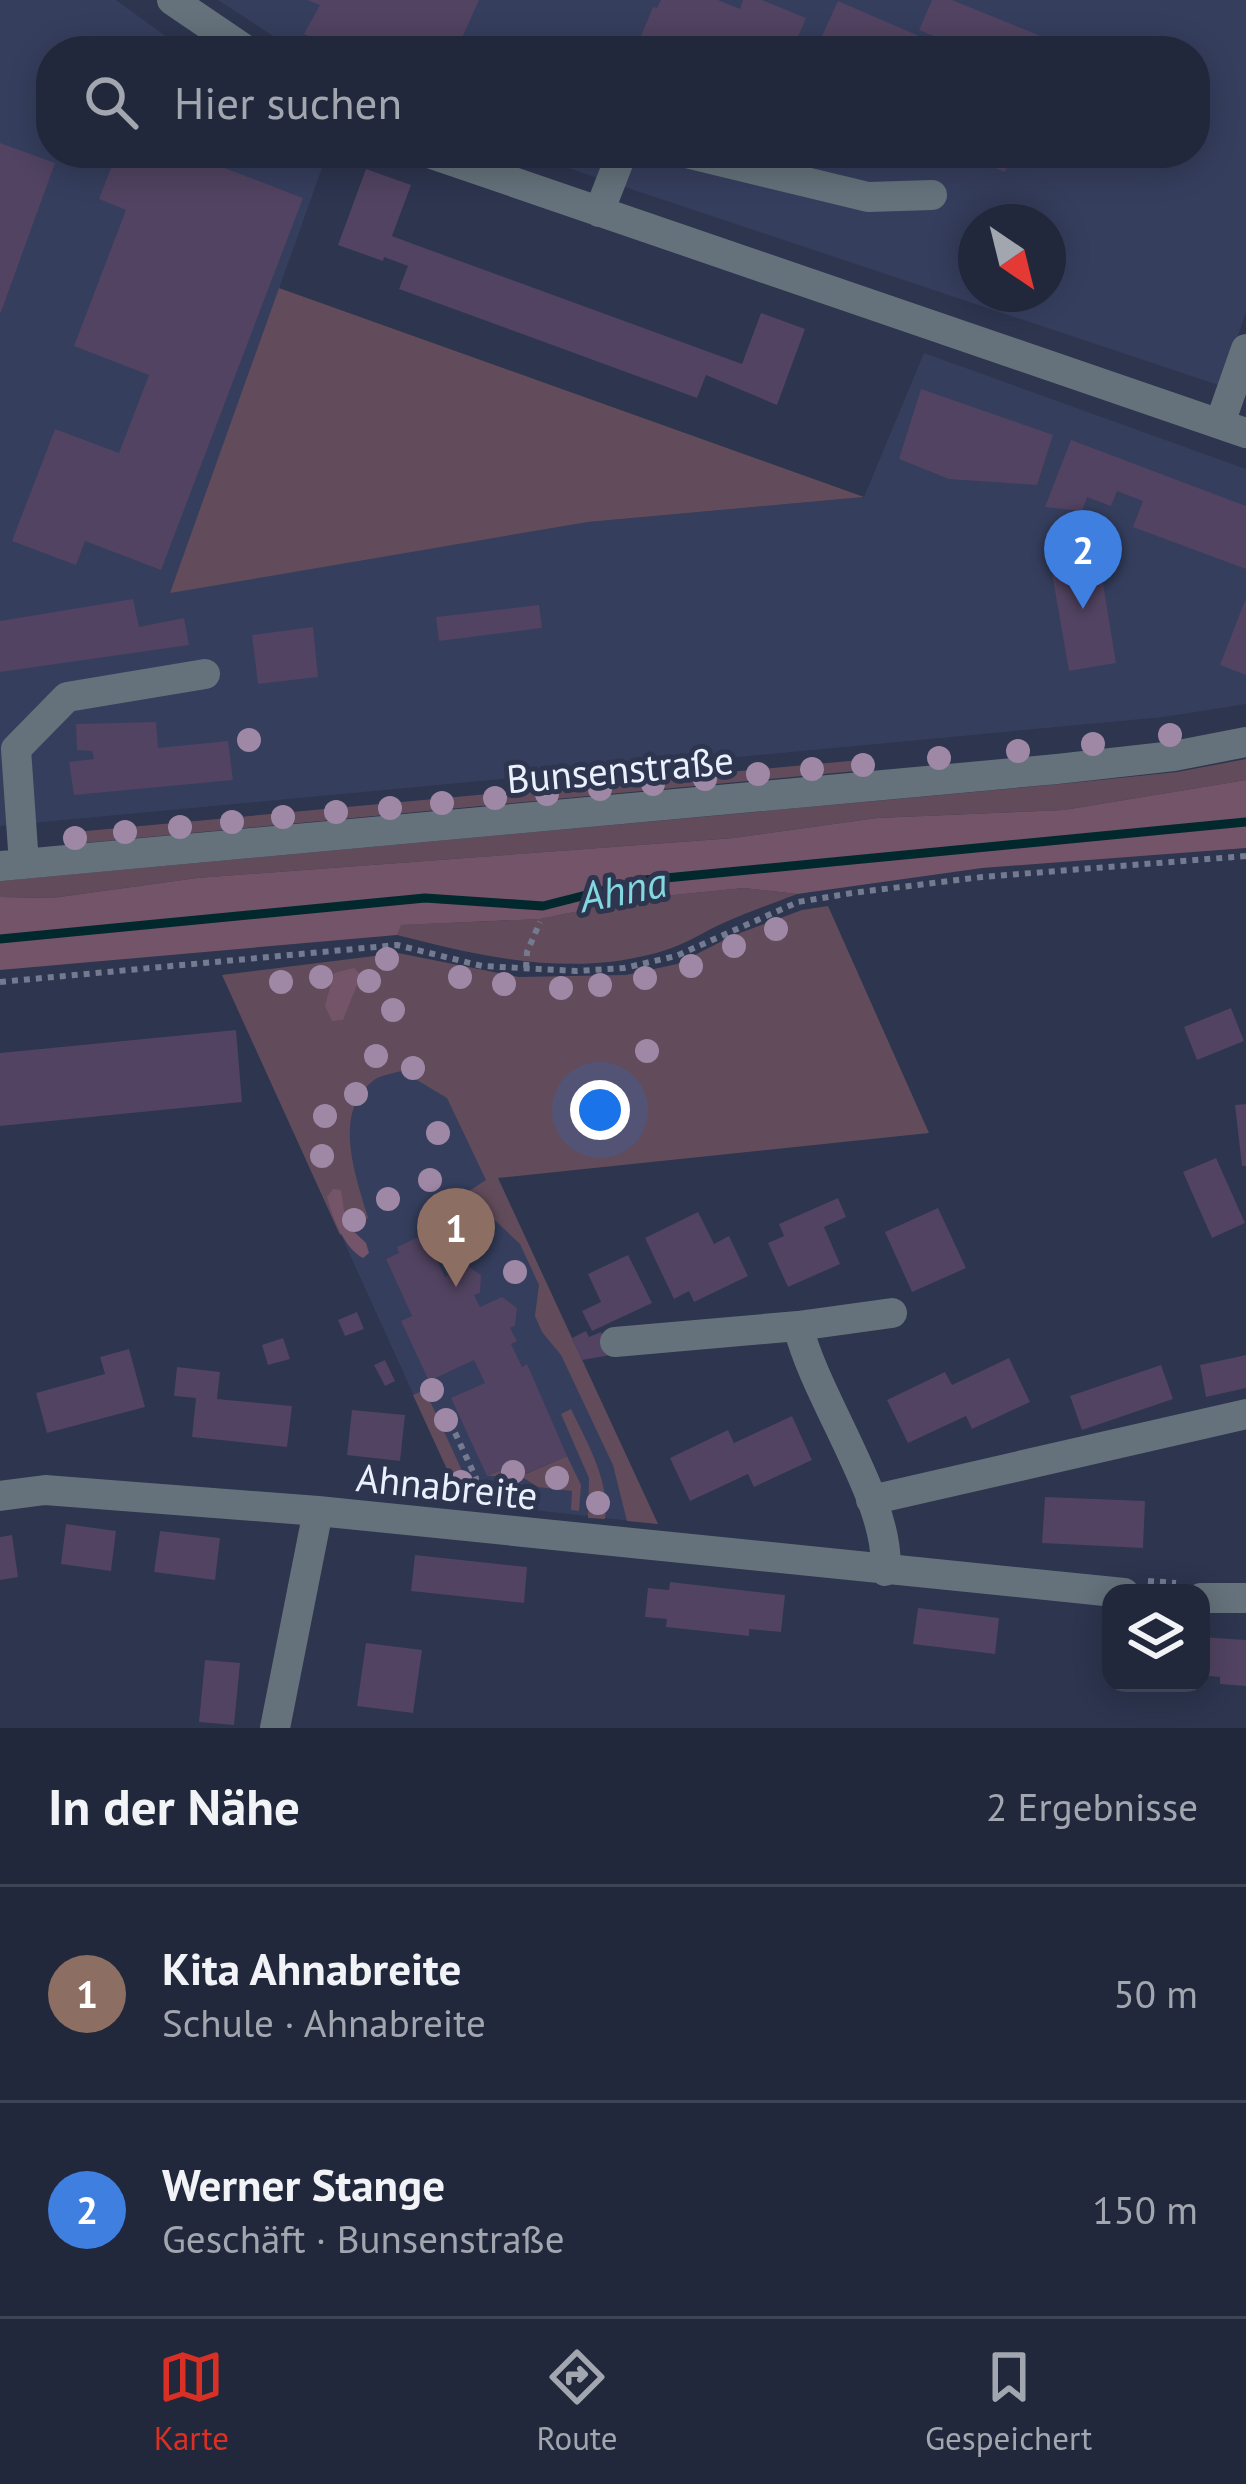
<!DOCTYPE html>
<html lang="de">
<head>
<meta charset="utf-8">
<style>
	body { margin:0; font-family:"PT Sans",sans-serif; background:#2a3042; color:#f1f3f6 }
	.controls { position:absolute; right:36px; bottom:36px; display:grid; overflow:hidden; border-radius:24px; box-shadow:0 6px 30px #0003 }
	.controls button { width:108px; height:108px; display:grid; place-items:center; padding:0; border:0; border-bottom:3px solid #3f4455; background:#22283b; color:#f1f3f6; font:60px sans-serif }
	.compass { position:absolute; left:958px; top:204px; width:108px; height:108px; border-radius:50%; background:#22283b; box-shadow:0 6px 30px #0003; rotate:145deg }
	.you { position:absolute; left:600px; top:1110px; width:42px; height:42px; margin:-30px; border:9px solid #fff; border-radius:50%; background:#1a73e8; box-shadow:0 0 0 18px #1a73e833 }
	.badge { display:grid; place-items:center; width:78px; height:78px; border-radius:50%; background:#d93025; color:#fff; font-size:39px; font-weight:700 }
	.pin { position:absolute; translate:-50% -99px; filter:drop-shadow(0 3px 6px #0008) }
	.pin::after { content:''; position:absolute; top:63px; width:42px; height:36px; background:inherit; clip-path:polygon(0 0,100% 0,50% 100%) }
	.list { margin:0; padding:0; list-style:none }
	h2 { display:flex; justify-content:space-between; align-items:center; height:156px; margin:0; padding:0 48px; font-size:51px }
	h2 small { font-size:39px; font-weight:400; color:#a2a6af }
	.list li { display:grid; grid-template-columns:78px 1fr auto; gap:36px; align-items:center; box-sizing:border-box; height:216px; padding:0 48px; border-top:3px solid #3f4455 }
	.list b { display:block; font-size:45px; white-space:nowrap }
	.list p { margin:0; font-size:39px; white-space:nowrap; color:#a2a6af }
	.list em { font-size:39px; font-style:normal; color:#a2a6af }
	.icon { flex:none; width:66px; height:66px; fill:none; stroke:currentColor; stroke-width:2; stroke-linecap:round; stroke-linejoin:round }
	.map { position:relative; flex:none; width:1246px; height:1728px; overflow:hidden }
	.search { position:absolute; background:#22283b; box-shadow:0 6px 30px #0003; left:36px; right:36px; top:36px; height:132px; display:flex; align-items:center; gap:30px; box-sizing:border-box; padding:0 42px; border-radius:48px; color:#a2a6af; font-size:45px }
	.sheet { height:588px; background:#22283b }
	nav { display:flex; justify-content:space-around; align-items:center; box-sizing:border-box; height:168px; border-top:3px solid #3f4455; background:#22283b; font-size:33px; color:#a2a6af }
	nav a { display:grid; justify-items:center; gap:6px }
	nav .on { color:#d93025 }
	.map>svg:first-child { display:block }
	.built { fill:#353e5d; fill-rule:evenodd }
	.green { fill:#624c5b }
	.forest { fill:#745469 }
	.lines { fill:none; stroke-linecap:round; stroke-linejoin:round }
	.stream { stroke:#01282c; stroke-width:9 }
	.building { fill:#514361 }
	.path { stroke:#747b91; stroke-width:6; stroke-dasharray:6 6; stroke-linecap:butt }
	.minor { stroke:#65727b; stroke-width:30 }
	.tree { fill:#9e88a5 }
	.labels { text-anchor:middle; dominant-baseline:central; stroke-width:10; stroke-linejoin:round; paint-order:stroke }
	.street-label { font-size:39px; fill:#ebf0fe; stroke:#2d354f }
	.water-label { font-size:42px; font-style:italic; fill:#83d7df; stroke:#2d354f }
</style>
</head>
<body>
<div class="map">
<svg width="1246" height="1728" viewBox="0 0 1246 1728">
	<rect width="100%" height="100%" fill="#2d354f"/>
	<path class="built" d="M0,0h116l70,51h-135v102l276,1 -156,438 417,-70 276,-25 60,-144 322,116v235l-82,13 -1164,109z
		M218,0h1028v312l-25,74 -698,-233h672v-102h-899zM976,222h72v72h-72z
		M400,963l98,215 160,346 -196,-22 -227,-501z"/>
	<path class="green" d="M279,288l585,209 -276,25 -418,71z
		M871,759l-4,11 -794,74 -9,-11z
		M1246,759v21l-182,30 -187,8 -143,20 -537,40 -145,20 -52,-1v-16l1061,-97 116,-12z
		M744,888l53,6c-23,9 -47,17 -69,27 -20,8 -38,21 -59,28 -90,30 -183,9 -272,-14l3,-10 140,-6 104,-21z
		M828,906l101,227 -431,45 160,346 -31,-3 -14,-56 -52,-110 -19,-23 -7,-16 4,-31 -19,-41 -54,-51 20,-13 -39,-82 -45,-27c-8,2 -21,4 -28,9 -43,33 -18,96 -6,138l-28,17 -118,-260 176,-22 121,24 107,-2 51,-11 55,-28 70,-26z
		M425,1390l44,96 -1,17 -6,-1 -49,-107z
		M571,1409c16,34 39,71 34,110l-17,-1 1,-40 -28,-64z
		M567,1456l14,29 -2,26 -8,-1 1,-19 -34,-4 -16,-10 -35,-1 33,-14 6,12z"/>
	<path class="forest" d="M1246,780v68l-264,20 -185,26 -53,-6 -100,10 -104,21 -139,6 -4,10 -397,35v-73l52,1 145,-20 537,-40 143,-20 187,-8z
		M354,968l7,7 -18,45 -11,1 -7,-15 9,-33z
		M333,1189l8,1 5,34 20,19 3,10 -6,5c-19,-10 -30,-40 -36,-61z"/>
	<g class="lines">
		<path class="stream" d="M0,939l425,-41 118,8 102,-26 601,-58"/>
	</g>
	<path class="building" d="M307,0h172l-23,51h-114l-38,-17 16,-29z
		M661,0h57l22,9 3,-9h19l44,18 -14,33h-157l18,-44 4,1z
		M932,0h20l106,43 -3,8h-98l2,-5 -40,-16z
		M838,1l81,35 -7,15h-97z
		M0,143l55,20 -54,149h-1z
		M117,153h68l118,45 -142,372 -76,-29 -9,24 -64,-24 43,-112 64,24 30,-78 -75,-29 52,-136 -27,-11z
		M960,153h52l-7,19z
		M366,169l45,16 -19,51 24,9 326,119 19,-51 44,16 -28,76 -71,-30 -9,23 -298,-109 9,-23 -24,-9 -1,4 -45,-16z
		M921,389l132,46 -16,50 -88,-6 -50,-20z
		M1071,440l175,66v63l-113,-42 10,-26 -26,-10 -6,15 -24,-9 -5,14 -37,-4z
		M1097,547l19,116 -47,8 -20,-115z
		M1246,598v77l-26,-10z
		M133,599l6,28 45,-9 5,27 -189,27v-51z
		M539,605l3,23 -103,13 -3,-24z
		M313,627l5,50 -60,7 -6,-49z
		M156,722l2,26 70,-7 5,39 -159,15 -5,-33 25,-3 -2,-8 -15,-1 -1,-26z
		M1231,1008l13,33 -47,19 -13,-33z
		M236,1030l6,72 -242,24v-73z
		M1246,1104v62h-4l-7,-61z
		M1216,1158l29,65 -33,15 -29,-66z
		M838,1198l8,19 -22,10 16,37 -52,23 -20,-44 16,-7 -5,-12z
		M938,1208l28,60 -54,24 -27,-60z
		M698,1212l16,32 15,-8 19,40 -54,26 -5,-11 -15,8 -29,-61z
		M429,1232l13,9 -1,18 -4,1 8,17 23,-11 13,9 -1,18 -6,2 6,12 22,-10 15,11 -2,17 -5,3 7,13 -6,3 11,23 5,-3 40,92 -42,18 -5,-12 -33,14 -36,-78 34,-15 -11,-23 -45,21 -28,-60 11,-5 -26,-57 13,-6 -2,-6z
		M628,1255l24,48 -60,28 -10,-20 19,-9 -13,-28z
		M357,1312l7,17 -19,7 -7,-16z
		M586,1331l3,6 12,-5 10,23 -29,5 -10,-22z
		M283,1338l7,21 -22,6 -6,-20z
		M129,1349l16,58 -98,26 -11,-40 69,-19 -5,-17z
		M1246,1355v33l-40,9 -6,-32z
		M1009,1358l21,44 -58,27 -6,-13 -58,27 -21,-43 58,-28 7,13z
		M385,1360l10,21 -10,5 -11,-21z
		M1161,1365l12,34 -91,31 -12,-34z
		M177,1367l43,5 -3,27 75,7 -5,41 -95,-10 4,-39 -22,-2z
		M352,1410l53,5 -5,46 -53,-6z
		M792,1416l20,44 -58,27 -6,-13 -58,27 -20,-43 58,-28 6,13z
		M1045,1497l100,4 -2,47 -101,-5z
		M66,1524l50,7 -5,40 -50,-7z
		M160,1531l60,7 -5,42 -61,-8z
		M12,1535l6,42 -18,3v-43z
		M415,1555l112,12 -3,36 -113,-12z
		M670,1582l115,13 -4,37 -32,-3v7l-83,-9 1,-8 -22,-2 3,-29 21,2z
		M918,1608l81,10 -4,36 -82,-10z
		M1201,1637l45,3v46l-26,-2v-7l-19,-2z
		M366,1643l56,7 -9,63 -56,-7z
		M205,1660l35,3 -6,62 -35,-3z"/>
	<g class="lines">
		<path class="path" d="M526,968l1,-16 13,-30
			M0,982l397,-37 85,21 95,5 47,-3 52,-12 122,-54 54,-9 130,-16 264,-21
			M450,1422l26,56 -2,19
			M1148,1581l28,2"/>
		<path class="minor" d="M172,0l75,51
			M429,153l817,280
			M686,153l182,44 64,-2
			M599,212l23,-59
			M1220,423l26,-74
			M24,864l-8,-115 51,-52 138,-23
			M0,866l1057,-97 117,-13 72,-14
			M798,1326c17,72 95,179 87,245
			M615,1342l183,-16 94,-13
			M0,1496l45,-6 273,21 806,82
			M871,1500l375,-86
			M1201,1598h45
			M275,1728l43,-217"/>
	</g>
	<g class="tree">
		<circle cx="1170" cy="735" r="12"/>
		<circle cx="249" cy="740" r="12"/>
		<circle cx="1093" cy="744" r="12"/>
		<circle cx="1018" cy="751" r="12"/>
		<circle cx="939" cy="758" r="12"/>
		<circle cx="863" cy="765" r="12"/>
		<circle cx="812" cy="769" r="12"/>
		<circle cx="758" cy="774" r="12"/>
		<circle cx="705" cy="779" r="12"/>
		<circle cx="653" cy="784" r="12"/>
		<circle cx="600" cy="789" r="12"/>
		<circle cx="547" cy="794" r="12"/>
		<circle cx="495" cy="798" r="12"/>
		<circle cx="442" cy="803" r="12"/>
		<circle cx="390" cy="808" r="12"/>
		<circle cx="336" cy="812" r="12"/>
		<circle cx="283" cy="817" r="12"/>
		<circle cx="232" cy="822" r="12"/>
		<circle cx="180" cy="827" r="12"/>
		<circle cx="125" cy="832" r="12"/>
		<circle cx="75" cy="838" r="12"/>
		<circle cx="776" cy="929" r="12"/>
		<circle cx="734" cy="946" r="12"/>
		<circle cx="387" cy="959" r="12"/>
		<circle cx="691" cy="966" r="12"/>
		<circle cx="321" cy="977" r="12"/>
		<circle cx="460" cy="977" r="12"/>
		<circle cx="645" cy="978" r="12"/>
		<circle cx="369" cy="981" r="12"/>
		<circle cx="281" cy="982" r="12"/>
		<circle cx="504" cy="984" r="12"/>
		<circle cx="600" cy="985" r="12"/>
		<circle cx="561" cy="988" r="12"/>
		<circle cx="393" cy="1010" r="12"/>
		<circle cx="647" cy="1051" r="12"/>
		<circle cx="376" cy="1056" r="12"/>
		<circle cx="413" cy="1068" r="12"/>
		<circle cx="356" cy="1094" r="12"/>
		<circle cx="325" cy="1116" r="12"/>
		<circle cx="438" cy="1133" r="12"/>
		<circle cx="322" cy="1156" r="12"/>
		<circle cx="430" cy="1180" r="12"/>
		<circle cx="388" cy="1199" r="12"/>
		<circle cx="354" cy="1220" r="12"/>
		<circle cx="515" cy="1272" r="12"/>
		<circle cx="432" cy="1390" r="12"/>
		<circle cx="446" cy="1420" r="12"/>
		<circle cx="513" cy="1472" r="12"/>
		<circle cx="557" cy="1478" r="12"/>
		<circle cx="461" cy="1482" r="12"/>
		<circle cx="598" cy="1503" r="12"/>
	</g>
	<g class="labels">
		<g class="street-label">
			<text transform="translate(620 769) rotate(-5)">Bunsenstraße</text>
			<text transform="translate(447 1486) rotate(6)">Ahnabreite</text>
		</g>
		<g class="water-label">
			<text transform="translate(623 889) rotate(-11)">Ahna</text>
		</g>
	</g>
</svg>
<div class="controls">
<button><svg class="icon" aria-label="layers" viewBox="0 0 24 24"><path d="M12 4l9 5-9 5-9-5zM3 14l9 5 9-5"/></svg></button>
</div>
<svg class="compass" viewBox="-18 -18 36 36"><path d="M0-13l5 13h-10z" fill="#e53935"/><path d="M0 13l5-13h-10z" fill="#a2a6af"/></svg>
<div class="you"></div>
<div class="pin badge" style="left:456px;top:1287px;background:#8d6e63">1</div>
<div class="pin badge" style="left:1083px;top:609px;background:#3f7fe0">2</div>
<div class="search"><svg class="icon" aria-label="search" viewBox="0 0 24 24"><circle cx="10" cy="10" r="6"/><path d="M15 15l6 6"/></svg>Hier suchen</div>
</div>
<section class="sheet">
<h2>In der Nähe<small>2 Ergebnisse</small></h2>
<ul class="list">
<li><span class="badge" style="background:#8d6e63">1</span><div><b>Kita Ahnabreite</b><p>Schule · Ahnabreite</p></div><em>50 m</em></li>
<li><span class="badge" style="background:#3f7fe0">2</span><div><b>Werner Stange</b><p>Geschäft · Bunsenstraße</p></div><em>150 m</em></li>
</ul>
</section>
<nav>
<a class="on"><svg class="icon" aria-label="map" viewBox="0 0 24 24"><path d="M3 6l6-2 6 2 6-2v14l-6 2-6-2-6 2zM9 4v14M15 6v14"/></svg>Karte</a>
<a><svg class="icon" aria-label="directions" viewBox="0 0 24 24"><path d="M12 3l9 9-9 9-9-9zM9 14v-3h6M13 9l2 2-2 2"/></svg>Route</a>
<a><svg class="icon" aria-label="saved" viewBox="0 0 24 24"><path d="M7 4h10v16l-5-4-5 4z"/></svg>Gespeichert</a>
</nav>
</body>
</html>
